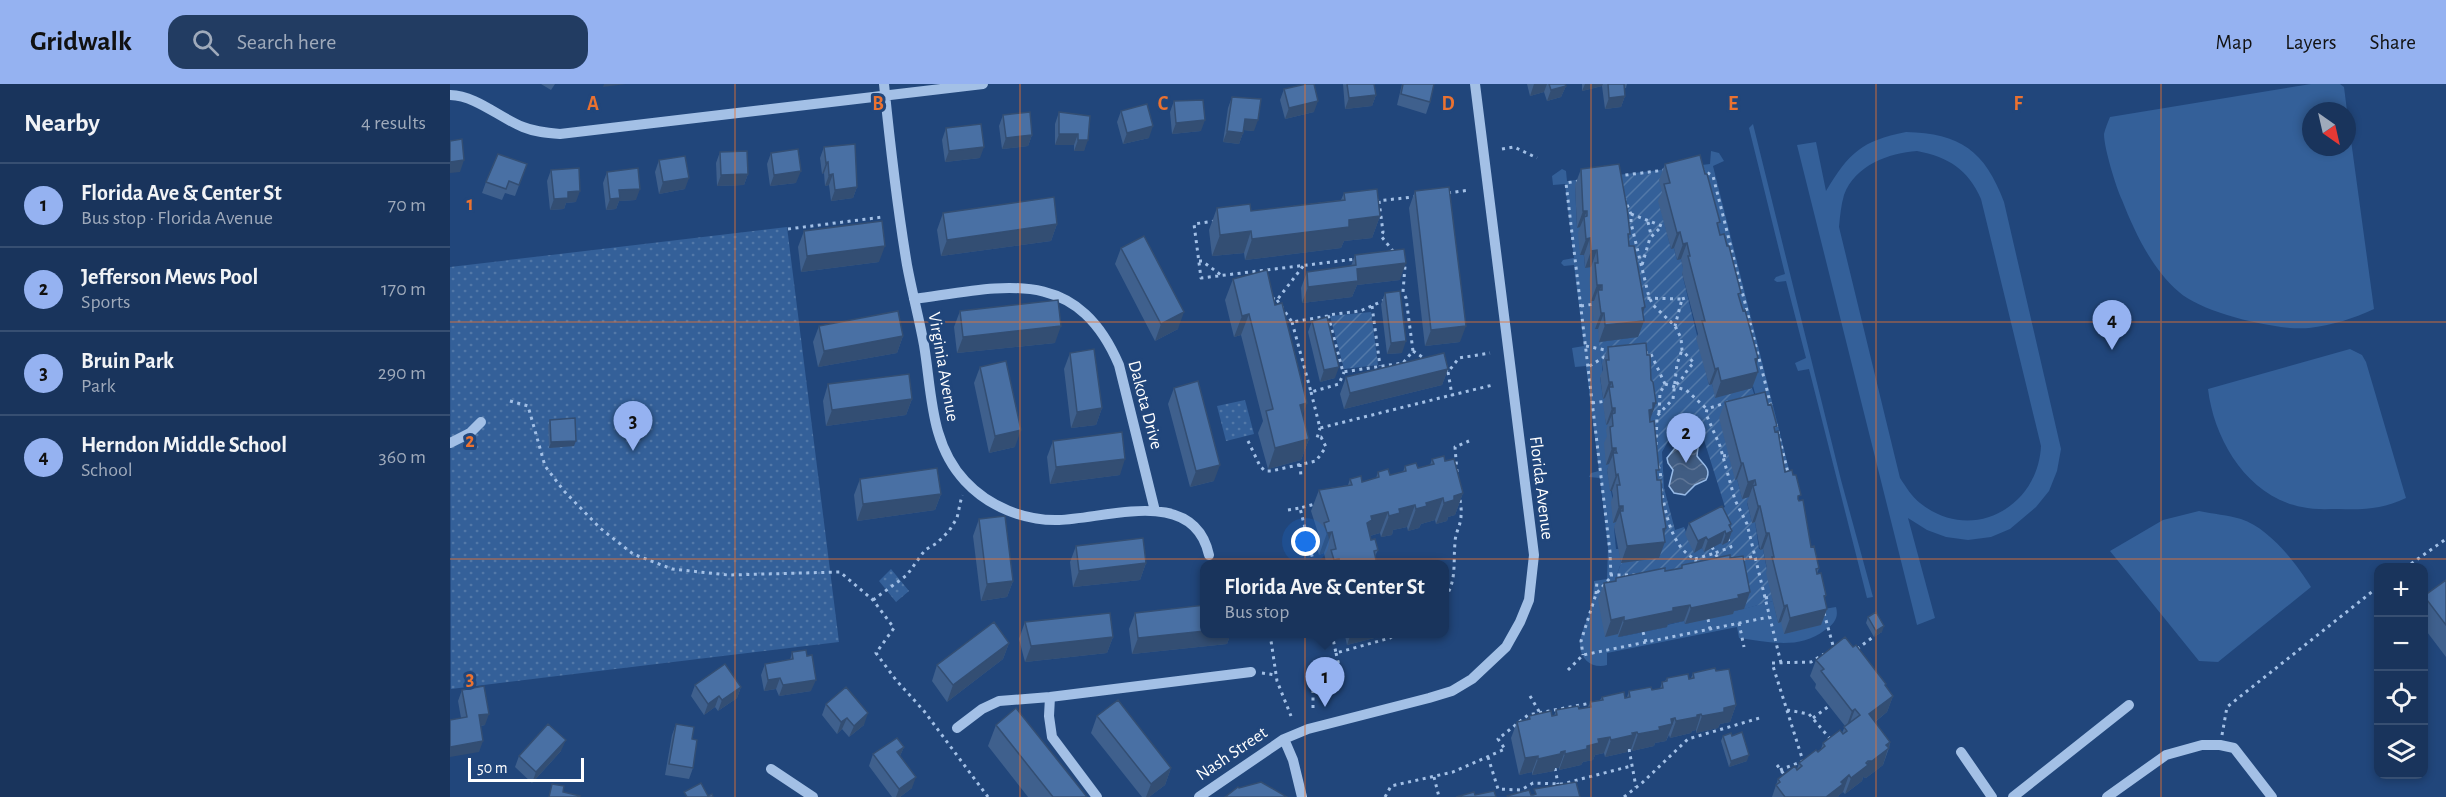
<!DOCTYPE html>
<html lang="en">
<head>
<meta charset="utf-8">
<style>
	body { margin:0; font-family:"Alegreya Sans",sans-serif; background:#223c62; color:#f1f3f6 }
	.controls { position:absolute; right:18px; bottom:18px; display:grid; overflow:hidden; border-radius:12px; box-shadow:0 3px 9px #0003 }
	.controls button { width:54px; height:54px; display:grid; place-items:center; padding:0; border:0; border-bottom:2px solid #374f72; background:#19345c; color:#f1f3f6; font:30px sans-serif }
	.compass { position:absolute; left:1852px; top:18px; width:54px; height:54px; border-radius:50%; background:#19345c; box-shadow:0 3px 9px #0003; rotate:146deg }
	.scale { position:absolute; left:18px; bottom:15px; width:116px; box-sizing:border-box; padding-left:6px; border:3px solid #fff; border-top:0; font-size:16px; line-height:21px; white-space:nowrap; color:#fff; -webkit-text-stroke:4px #21467b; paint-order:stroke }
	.you { position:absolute; left:856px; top:458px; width:21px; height:21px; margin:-15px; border:4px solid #fff; border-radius:50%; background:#1a73e8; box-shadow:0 0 0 9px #1a73e833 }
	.badge { display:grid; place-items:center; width:39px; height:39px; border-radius:50%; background:#95b2f1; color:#111; font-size:20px; font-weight:700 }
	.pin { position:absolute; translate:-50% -50px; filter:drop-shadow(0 2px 3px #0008) }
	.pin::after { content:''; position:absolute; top:32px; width:21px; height:18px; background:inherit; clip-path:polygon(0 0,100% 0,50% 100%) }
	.popup { position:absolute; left:750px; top:476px; width:249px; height:78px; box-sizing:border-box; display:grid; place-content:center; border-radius:12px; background:#19345c; filter:drop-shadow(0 2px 4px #0005); font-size:20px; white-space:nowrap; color:#9faabb }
	.popup b { font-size:22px; color:#f1f3f6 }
	.popup::after { content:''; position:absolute; left:50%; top:100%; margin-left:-12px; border:12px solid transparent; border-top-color:#19345c }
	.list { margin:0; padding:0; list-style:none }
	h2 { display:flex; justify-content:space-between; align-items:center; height:78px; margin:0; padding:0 24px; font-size:26px }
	h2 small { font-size:20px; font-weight:400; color:#9faabb }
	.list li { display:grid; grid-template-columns:39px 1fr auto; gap:18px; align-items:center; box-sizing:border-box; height:84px; padding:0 24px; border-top:2px solid #374f72 }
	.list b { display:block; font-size:22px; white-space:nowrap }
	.list p { margin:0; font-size:20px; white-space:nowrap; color:#9faabb }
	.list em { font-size:20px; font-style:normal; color:#9faabb }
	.icon { flex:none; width:33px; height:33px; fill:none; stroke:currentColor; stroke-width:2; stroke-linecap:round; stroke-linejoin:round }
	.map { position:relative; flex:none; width:1996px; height:713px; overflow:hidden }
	header { display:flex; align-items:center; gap:36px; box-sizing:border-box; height:84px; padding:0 30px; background:#95b2f1; color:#111 }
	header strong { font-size:28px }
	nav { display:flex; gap:33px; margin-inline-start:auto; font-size:21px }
	.search { width:420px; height:54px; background:#223c62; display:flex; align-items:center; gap:15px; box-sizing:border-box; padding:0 21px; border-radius:18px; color:#9faabb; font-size:22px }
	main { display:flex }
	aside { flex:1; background:#19345c }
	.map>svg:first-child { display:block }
	.grass { fill:#346099; fill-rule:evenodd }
	.park { fill:url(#park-dots) }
	.garden { fill:url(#garden-furrows); fill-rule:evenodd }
	.water { fill:url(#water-waves); stroke:#97bae7; stroke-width:1.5 }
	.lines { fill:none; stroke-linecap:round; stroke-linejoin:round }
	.path { stroke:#a3c0e6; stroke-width:3; stroke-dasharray:3 4.5; stroke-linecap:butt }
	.minor { stroke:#a3c0e6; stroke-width:10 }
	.wall { fill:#3f608d }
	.shaded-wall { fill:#334e73 }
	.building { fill:#4970a4; stroke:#334e73; stroke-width:1.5 }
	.grid { fill:none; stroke:#eb7230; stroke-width:1.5; stroke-opacity:0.55 }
	.labels { text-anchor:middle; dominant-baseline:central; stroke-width:6; stroke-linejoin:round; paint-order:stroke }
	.street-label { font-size:18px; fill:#fff; stroke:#21467b }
	.grid-label { font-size:20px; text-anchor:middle; font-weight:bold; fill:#eb7230; stroke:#21467b; stroke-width:6; stroke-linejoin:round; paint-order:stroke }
</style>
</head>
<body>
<header>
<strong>Gridwalk</strong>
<div class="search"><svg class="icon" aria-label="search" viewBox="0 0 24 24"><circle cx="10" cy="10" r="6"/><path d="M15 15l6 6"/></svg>Search here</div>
<nav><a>Map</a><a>Layers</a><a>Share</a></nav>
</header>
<main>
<aside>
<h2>Nearby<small>4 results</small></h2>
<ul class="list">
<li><span class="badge">1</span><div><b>Florida Ave &amp; Center St</b><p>Bus stop · Florida Avenue</p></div><em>70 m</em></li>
<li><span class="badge">2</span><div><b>Jefferson Mews Pool</b><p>Sports</p></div><em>170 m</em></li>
<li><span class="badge">3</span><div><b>Bruin Park</b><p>Park</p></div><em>290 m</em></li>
<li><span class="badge">4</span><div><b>Herndon Middle School</b><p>School</p></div><em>360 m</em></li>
</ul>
</aside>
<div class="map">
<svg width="1996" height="713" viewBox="0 0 1996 713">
	<defs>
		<pattern id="park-dots" width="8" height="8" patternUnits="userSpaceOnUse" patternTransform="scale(1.5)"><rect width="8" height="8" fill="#346099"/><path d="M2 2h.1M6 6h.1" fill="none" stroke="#5278a8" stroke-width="1.8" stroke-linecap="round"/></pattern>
		<pattern id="garden-furrows" width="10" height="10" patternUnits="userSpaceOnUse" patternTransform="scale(1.5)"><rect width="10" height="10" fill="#346099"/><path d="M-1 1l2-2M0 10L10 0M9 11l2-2" fill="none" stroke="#5278a8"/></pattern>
		<pattern id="water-waves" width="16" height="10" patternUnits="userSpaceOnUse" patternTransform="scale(1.5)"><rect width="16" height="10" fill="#415d83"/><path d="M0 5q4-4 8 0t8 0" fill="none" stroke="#5e7596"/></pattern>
	</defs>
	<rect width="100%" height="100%" fill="#21467b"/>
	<path class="grass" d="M1861,0h29l4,3 3,24h-36v36h36v-36l27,198c-21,10 -42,16 -65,19 -31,3 -107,-15 -130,-36 -27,-23 -44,-59 -57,-92 -6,-13 -18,-52 -18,-66 1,-5 4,-12 6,-17z
		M1303,40l88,356 32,117 -6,1 -58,-229 -11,2 -3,-8 11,-5 -20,-77 -9,1 -3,-2 2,-3 9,-3 -36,-146z
		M1456,48c54,1 79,19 98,70l57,247 -4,22 -8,20 -13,16 -26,22 -19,8 -23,3 -22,-3 -19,-7 -19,-12 27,100 -18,7 -120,-480 19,-3 10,49c23,-38 35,-50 80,-59zM1467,67c31,6 51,18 64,48l60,247c-3,62 -70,98 -121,57 -8,-6 -14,-16 -20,-25l-61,-251c1,-11 2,-22 5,-32 11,-30 45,-42 73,-44z
		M1261,67l8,2 5,8 -11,5 111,443 12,-2c3,11 -2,17 -11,23 -26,20 -56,12 -86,8l-2,-11 -130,26v12c-13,4 -26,-4 -27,-19 -1,-9 6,-22 9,-32 3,-11 5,-22 5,-33l13,-2 1,-32 -8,-69 -11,-1 2,-4 8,-2 -13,-105 -11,1 -3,-19 12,-2 -10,-81 -10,1 -3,-3 2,-3 11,-2 -9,-74 -12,1 -1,-9 10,-7 4,2 1,10 143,-17zM1244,85l65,239 22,214h-3l-5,-21 -88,23 -1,-3 -17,4v2l-48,10 -9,-42 11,-32 -2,-14h-3l-2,-21 3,-6 -10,-52 3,-6h-4l3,-40h-3l-2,-20 3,-6h-4l-3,-21 3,-1 -7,-75h-5v-34h-6l-4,-40h-4l-2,-43z
		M1900,265l12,6 4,7 40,136c-23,11 -42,12 -67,11 -12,0 -25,1 -37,-2 -54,-10 -88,-67 -94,-118z
		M1749,427c14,3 29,4 42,8 28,9 55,44 70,68l-93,75 -19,-1 -89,-110 53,-31z"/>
	<path class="park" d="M337,143l52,415 -388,47 -1,-422z
		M795,316l9,34 -28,7 -9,-35z
		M441,485l18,22 -13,11 -17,-21z"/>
	<path class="garden" d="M1243,85l-29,30 -5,2 12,48 3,-1 3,12 4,-1 3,13 -2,1 27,112 3,-1 4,13 36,-9 7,20 -24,72 2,-1 5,19 7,-1 1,4 -3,2 5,19h3l4,27h4l10,52 -29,8 -7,-37 -127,23 11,-32 18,-204 -37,5 -3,-22 38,-5 -24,-156 -38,4v-2zM1228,340h21l26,83 -12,6 10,32 -2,-2 -17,8 -2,-3 -8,4 -10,-25 -9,3 -11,-42 -2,-36z
		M921,228l7,53 -34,4 -14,-53z"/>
	<path class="water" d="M1236,346c19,7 12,10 11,26 6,9 15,12 9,24l-11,5 -10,10 -11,-2 -5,-7 4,-16 -5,-7 -1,-5 8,-10 3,-12z"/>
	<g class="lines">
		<path class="path" d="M1052,65l12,-2 23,11
			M1251,85l12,7 58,230
			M1168,92l47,-6
			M1129,97l-13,2 44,369 1,25 -15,17 -15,47 2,14
			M998,109l22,-3
			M1174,114l7,16v9l18,74 4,8 22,21 6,12 1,12 12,13c-9,7 -10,17 -20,23
			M926,117l38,-4
			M929,117l4,31 -2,4 12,15 -1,1
			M1181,130l31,12 -12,12 -8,27
			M765,137l-21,3 7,54 155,-19
			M1198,138l3,13
			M338,145l95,-12
			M749,177h3l19,14
			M822,214l5,2 27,-35
			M1190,214l42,1 -7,27
			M1232,215l6,-2
			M827,216l15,22 36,-6
			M935,216l-25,11 -32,4 15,57 60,-9 10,-12 -7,-53 -3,-6 2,-26
			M922,222l8,60
			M1131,222l13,-2
			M842,238l19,70 28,-8 5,-12
			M1136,262l19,4 4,4 -21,13
			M963,267l14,9
			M1195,269l5,-1 15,32
			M995,286l3,2 11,-14 31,-5
			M998,288l4,23 41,-10
			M1215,300l21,6 21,19
			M861,308l9,36 132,-33
			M60,317l18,5 17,60 19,25 36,37 33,26 39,15 56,6 112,-3 33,28 21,28 -18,25 20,27 28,31 64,86
			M1278,318l-21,7 -1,5 14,32 15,54 12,24 34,139
			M1142,319l15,-2
			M1209,329l1,-20 5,-9
			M1326,340l12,49
			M798,357l12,25 5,5h6l45,-10 10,-14 -5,-10 -4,1 3,-10
			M1206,361l1,-29 16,-17 4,-35 5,-14
			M1273,372l6,-1
			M850,380l1,13
			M1208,382c4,7 2,15 3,23 5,24 10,58 34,70l2,5
			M1007,388l-2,-25 14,-6
			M838,426l12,-2
			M1262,463l3,6 16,-6 -4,-10
			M1245,475l20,-6 4,7
			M1292,476l12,-4
			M864,480l-14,-56 15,-4
			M1955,484l41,-29
			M1160,491h26
			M1146,510l1,-13
			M995,514c12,-18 8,-35 10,-55 0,-10 6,-18 6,-27 1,-6 -1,-13 -1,-19
			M1315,514l7,-1
			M423,516l34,-25 18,-25 12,-7 12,-12 8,-13 5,-23
			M1374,529l10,36
			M1258,535l2,10
			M1289,539l5,24
			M1193,548l3,10
			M820,550l7,47 14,35
			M882,550l4,19 54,-15 6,-4
			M1407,565l16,-12
			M886,569l5,21
			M1118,586l15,-15 186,-38
			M812,589l14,2
			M1080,612l10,17
			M863,624v-28l5,-13
			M1337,626l22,4 23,27
			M1363,634l16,-12
			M1772,651l5,-28 151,-120
			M1179,665l7,38
			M1038,673l10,32 23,1 12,-7 29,1 69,-18
			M1327,681l9,12
			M1105,684l3,16
			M1330,686l23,-9 -31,-98 39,-1 13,-8
			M984,693l5,20
			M935,713l6,-11 62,-14 52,-23 -7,-10 30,-24 63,-12
			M1174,713l19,-15 45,-43 75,-22"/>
		<path class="minor" d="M434,0c6,60 13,121 23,181 5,27 12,53 17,80 8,48 6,99 41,136 24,26 60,40 94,39 50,-2 135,-34 150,35
			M0,11c27,1 48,22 73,32 12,5 24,6 37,7l423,-50
			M464,215c88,-12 162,-35 205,66l36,146
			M0,359l20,-10 11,-11
			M600,613l-1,19 3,21 45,60
			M507,644l25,-19 17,-8 51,-4 201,-25
			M834,655l9,21 9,37
			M1511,668l31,45
			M321,685l42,28
			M749,713l85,-58 24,-10 121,-31 23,-7 20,-12 34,-32 14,-25 9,-22 5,-45 -59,-471
			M1563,713l116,-92
			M1657,713l59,-42 36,-10h18l14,3 38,49"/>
	</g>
	<path class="wall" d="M91,0h14l-4,6z
		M893,0h31l2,11 -4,11 -27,3z
		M952,0h32l-4,18 -4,12 -29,-9z
		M1077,0h38l1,2 -5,11 -14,4 -3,-9 -14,4z
		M1132,0h45l-1,4h-2l1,8 -4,11 -16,2 -3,-23 -20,5z
		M834,5l30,23 -29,7 -5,-19z
		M782,13l22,34 -10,-1 -5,14 -16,-2 5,-34z
		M724,17l27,30 -29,3 -2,-22z
		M671,27l28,27 -26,6 -6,-22z
		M609,28l31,4 -6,35h-10v-6h-19v-21z
		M553,31l29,20 -4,11 -26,3 -3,-23z
		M496,44l34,30 -35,4 -3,-22z
		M374,63l33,40 -4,11 -22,3 -2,-16 -4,1 -1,-13 -2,1 -2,-16z
		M270,68l28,22 -4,11 -27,1 -1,-23z
		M321,69l25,30 -26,3 -3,-22z
		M209,76l26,29 -26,5 -4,-22z
		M77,80l-12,32 -10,-3 -3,7 -20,-7 4,-11z
		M1215,80l40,10 15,48 -2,5 25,84 15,47 -2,6 2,8 -6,16 -37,10 -3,-14 -3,1 -13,-47 2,-4 -16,-61 1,-4 -2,-10 -4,1 -3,-12 -3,1 -13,-48 4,-9 -3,-12z
		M1131,85l47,70 16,82 -6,16 -39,5 -1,-13h-3l-3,-22 2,-6h-3l-2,-22 2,-7v-5l-6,1 -1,-13h-4l-2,-22 2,-6 -3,1 -2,-43z
		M101,86l25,32 -10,1 -2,6 -14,1 -3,-29z
		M157,88l29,28 -17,1 -3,8 -10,1 -3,-27z
		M965,107l45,151 -35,4 -16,-138z
		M894,109l36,23 -8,22 -28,3 -3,7 -96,12 -1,-7 -32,3 -3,-26 8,-22 34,3 90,-11z
		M493,129l114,11 -6,17 -110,15 -4,-26z
		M354,147l75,31 -78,10 -3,-25z
		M671,164l57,81 -23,12 -40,-77z
		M905,171l45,25 -43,5 -5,12 -50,6 -1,-15 6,-16 44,-6z
		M783,195l70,137 6,23 -8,21 -33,9 -10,-36 5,-12 -22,-86 -7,2 -9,-37z
		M935,209l17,60 -15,1 -6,-50z
		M510,227l95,32 -98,10 -3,-26z
		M862,237l23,57 -15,4 -12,-50z
		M369,242l84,10 -6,17 -79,14 -5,-25z
		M1158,263l42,72 7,57 9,52 -7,30 -38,5 -7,-36 2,-5 -3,1 -2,-21 2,-6 -1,-5h-2l-3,-21 2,-6 -3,1 -2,-22 3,-7 -1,-6 2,-6 -2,1 -3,-21 2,-6 -2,1 -3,-23 3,-6 -1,-6z
		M620,269l32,55 -6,17 -25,3 -7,-59z
		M530,283l35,80 -26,6 -15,-70z
		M998,285l-6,16 -98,24 -4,-15 6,-17z
		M378,300l84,15 -6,16 -80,11 -3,-25z
		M724,304l40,93 -24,6 -22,-83z
		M1275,318l50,29 10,41 14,29 12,46 8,21 -2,6 9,21 -2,4 3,10 -6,16 -37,9 -3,-12 -3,1 -12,-50 1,-4 -4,-20 -3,1 -5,-28 -3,1 -5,-21 2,-5 -7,2 -5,-20 -2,1 -16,-62z
		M100,336l24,26 -25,2 -1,-22z
		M603,357l67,34 -70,9 -3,-27z
		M982,375l13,2 18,32 -8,22 -7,2 -1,4 -11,3 -1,-4 -14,4 -2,4 -11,3 -1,-4 -14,3 -1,5 -11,2 -1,-4 -10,3 1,4 7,10 -3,6 2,8h-51v-2l-2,-9 -5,2 -3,-11 3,-8 -8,-25 8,-21 29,-5 2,-6 12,3 14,-4 2,-6 12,3 13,-3 2,-6 13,2 12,-3z
		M410,395l81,15 -6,16 -78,11 -3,-26z
		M529,435l34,62 -6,16 -26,4 -8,-65z
		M1239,439l42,1 -1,3 2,4 -4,11 -6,3 -1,-2 -17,9 -2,-4 -8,5 -9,-19z
		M626,462l70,17 -6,17 -67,7 -3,-25z
		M1280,474l20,34 -6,17 -10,2 -1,3 -48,10 -1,-3 -16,3 -1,3 -49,10v-3l-13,3 -7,-37 6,-17 11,-2 1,-3 49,-7 15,-3 2,-3z
		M1996,496v77l-22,-29v-32z
		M685,529l70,20h26l-4,11 -95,10 -3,-25z
		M1418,533l14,15 -8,5 -8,-14z
		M575,538l88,15 -6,16 -82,9 -6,-23z
		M889,549h44l-1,3 -35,9 -2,-9 -5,1z
		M559,559l-6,16 -56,43 -15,-21 5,-16z
		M342,568l19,39 -32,5 -3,-7 -12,2 -3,-16 4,-11 25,-4z
		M1366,576l69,26 8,10 -6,16 -12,10 15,20 -1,6 -6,17 -17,13 -3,-1 -1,4 -17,13 -2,-2 -4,3 -1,2h-66l6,-18 19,-10 2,-6 22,-14 2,-6 19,-10 3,-7 -30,-38 1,-4 -6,-8z
		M1266,587l20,34 -6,17 -10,2 -2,4 -22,5v-3l-4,1 -1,2 -21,5 -1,-3 -3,6 -11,2 -1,3 -22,5 -1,-2h-3l-1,3 -22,5 -1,-4 -9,2 -2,5 -10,2 -2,3 -22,5v-2h-4l-1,3 -22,4v-3l-13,3 -8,-37 6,-16 11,-3 1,-3h25l2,-6 23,-1 9,-2 2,-5 10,-2 2,-3 23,1 2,-1 2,-6 23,-1 8,-1 2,-7 3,-1 2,-3 22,1 2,-1 2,-5z
		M245,601l46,2 -4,11 -19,13 -3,-4 -11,8 -13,-19z
		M12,606l23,35 -4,1 -2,26 -18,-34 -3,-17z
		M376,620l38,21 -15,12 -7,-8 -5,5 -15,-19z
		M647,632l74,52 -6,17 -16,12h-7l-51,-64z
		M226,640l16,15 1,29 -4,11 -24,-4 7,-40z
		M546,641l91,72h-59l-40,-51z
		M1273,652h9l15,25 -18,6 -8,-26z
		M454,663l-4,9 12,32 -12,9h-8l-23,-31 4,-12z
		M111,667l-29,32 -17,-16 4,-11z"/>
	<path class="shaded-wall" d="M154,0h22l-23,3z
		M1084,0h13l-3,8 -14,4z
		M1135,0h18l-1,2 -20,5z
		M1116,2l-5,11 -14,4 4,-11z
		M926,11l-4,11 -27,3 4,-11z
		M1175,12l-4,11 -16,2 4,-11z
		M868,17l-4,11 -29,7 4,-11z
		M795,35l13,1 -4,11 -13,-1z
		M755,36l-4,11 -29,3 4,-11z
		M703,42l-4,12 -26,6 4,-11z
		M777,47l16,2 -4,11 -16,-2z
		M609,50h19l-4,11h-19z
		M582,51l-4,11 -26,3 4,-11z
		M628,56h10l-4,11h-10z
		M534,63l-4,11 -35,4 4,-11z
		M14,76l-4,12 -10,1v-11z
		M378,78l-4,11 -2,1 4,-11z
		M351,87l-5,12 -26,3 4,-11z
		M298,90l-4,11 -27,1 4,-11z
		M383,90l-4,11 -4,1 4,-11z
		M239,94l-4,11 -26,5 4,-12z
		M407,103l-4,11 -22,3 4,-11z
		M190,105l-4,11 -17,1 -3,8 -10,1 4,-11 9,-9z
		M130,107l-4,11 -10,1 -2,6 -14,1 4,-11 14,-7z
		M1133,127h4l-7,16 -3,1z
		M930,132l-8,22 -28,3 -3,7 -96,12 7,-21 97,-19z
		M607,140l-6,17 -110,15 6,-16z
		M801,147l-7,22 -32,3 8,-21z
		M1230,148l-6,16 -3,1 6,-16z
		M1140,154l-6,17h-4l6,-16z
		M1237,159l-6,16 -4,1 6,-16z
		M435,162l-6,16 -78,10 6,-16z
		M1147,166l-6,17 -6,1 6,-17z
		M956,179l-6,17 -43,5 -5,12 -50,6 6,-16 49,-18z
		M1147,201h5l-3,8 -1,-3 -4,11h-3z
		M1195,223l-5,14h4l-6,16 -39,5 6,-17 37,-17z
		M734,228l-6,17 -23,12 6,-17z
		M1151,229h3l-6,16h-3z
		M799,230l-8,21 -7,2 8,-21z
		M611,242l-6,17 -98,10 6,-16z
		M1016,242l-6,16 -35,4 6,-16z
		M453,252l-6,17 -79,14 6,-16z
		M956,257l-4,12 -15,1 4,-11z
		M1308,274l-5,15 5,-1 -6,16 -37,10 6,-17 34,-22z
		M889,283l-4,11 -15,4 4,-12z
		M1268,284l-6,16 -3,1 6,-16z
		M998,285l-6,16 -98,24 6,-16z
		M1159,298h3l-7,16 -2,1z
		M462,315l-6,16 -80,11 6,-16z
		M857,319l-8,22 1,-20z
		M1203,319h3l-6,17 -1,-10z
		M652,324l-6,17 -25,3 6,-16z
		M1162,324h3l-7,16 -2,1z
		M571,346l-6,17 -26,6 6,-17z
		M859,355l-8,21 -33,9 7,-21z
		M126,357l-2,5 -25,2 2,-6z
		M1162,364h4l-7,16 -3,1z
		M675,375l-5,16 -70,9 6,-17z
		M1291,379h2l-6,16 -2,1z
		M770,381l-6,16 -24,6 6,-16z
		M1168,390l-6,17h-2l6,-16z
		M1305,396l-6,17 -7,2 6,-17z
		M1013,409l-8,22 -7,2 -1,4 -11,3 8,-21 10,-7z
		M491,410l-6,16 -78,11 6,-17z
		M993,414l-8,22 -14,4 -2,4 -11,3 8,-22 10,-6z
		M965,421l-8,22 -14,3 -1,5 -11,2 8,-21 10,-7z
		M1169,422h4l-7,16 -3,1z
		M1308,422h2l-5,16 -3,1z
		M938,428l-8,21 -14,4 1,-14 4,-7z
		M1281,440l-3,9 4,-2 -4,11 -6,3 7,-20z
		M1216,444l-5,14h4l-6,16 -38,5 6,-17 36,-17z
		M1275,447l-4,12 -17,9 4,-12z
		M882,448l-8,21 -5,2 8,-22z
		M1316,449h3l-6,16 -3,1z
		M1256,453l-4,11 -8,5 4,-12z
		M889,475l-2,5h-5l2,-4z
		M696,479l-6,17 -67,7 6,-16z
		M563,497l-6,16 -26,4 6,-17z
		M1300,508l-6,17 -10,2 -1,3 -48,10 6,-16z
		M1376,511l-5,15 6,-1 -6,16 -37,9 6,-16z
		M1240,521l-6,16 -16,3 -1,3 -49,10 6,-16 49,-13z
		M1337,521l-6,17 -3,1 6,-17z
		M1174,533l-6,17 -13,3 6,-17z
		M1434,542l-2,6 -8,5 2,-6z
		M755,547v2h26l-4,11 -95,10 6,-16z
		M891,549h5l-1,3 -5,1z
		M901,549h32l-1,3 -35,9z
		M663,553l-6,16 -82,9 6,-16z
		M559,559l-6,16 -56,43 6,-17z
		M330,594l-4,11 -12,2 4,-11z
		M366,596l-5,11 -32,5 4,-11z
		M291,603l-4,11 -19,13 4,-11z
		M269,612l-4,11 -11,8 4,-11z
		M1443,612l-6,16 -24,19 6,-17z
		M1286,621l-6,17 -10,2 -2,4 -22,5 6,-17 22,-8z
		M1405,625l-6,16 -3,3 6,-17z
		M418,629l-4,12 -15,12 5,-11z
		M39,630l-4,11 -10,2 4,-12z
		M1251,630l-5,16 -4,1 -1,2 -21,5 6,-17z
		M397,634l-5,11 -5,5 4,-12z
		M1225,634l-9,23 -11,2 -1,3 -22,5 6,-17 21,-7 12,-8z
		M1187,648l-6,17h-3l-1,3 -22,5 6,-17z
		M1160,653l-6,16 -9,2 -2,5 -10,2 -2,3 -22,5 6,-16 22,-8 11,-7z
		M116,656l-5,11 -29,32 4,-11z
		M33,657l-4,11 -29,5v-10z
		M1440,658l-7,23 -17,13 -3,-1 -1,4 -17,13 6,-16z
		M454,663l-5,11 -2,-6z
		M1115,667l-6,17h-4l-1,3 -22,4 6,-16z
		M1299,671l-2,6 -18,6 2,-6z
		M1088,672l-6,16 -13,3 6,-17z
		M721,684l-6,17 -16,12h-3l5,-13z
		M1399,691l-6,17 -4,3 -1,2h-12l15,-15z
		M466,693l-4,11 -12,9h-4l3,-8z"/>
	<path class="building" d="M856,0h8l4,17 -29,7 -5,-19z
		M897,0h27l2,11 -27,3z
		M953,0h31l-4,18 -29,-8z
		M1099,0h16l1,2 -15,4z
		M1158,0h16l1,12 -16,2z
		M782,13l29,2 -3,21 -13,-1 -2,14 -16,-2z
		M753,16l2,20 -29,3 -2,-22z
		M697,20l6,22 -26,7 -6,-22z
		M580,28l2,23 -26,3 -3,-23z
		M609,28l31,4 -2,24h-10v-6h-19z
		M531,40l3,23 -35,4 -3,-23z
		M12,55l2,21 -14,2v-21z
		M405,60l2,43 -22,3 -2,-16 -4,1 -1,-13 -2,1 -2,-16z
		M348,65l3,22 -27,4 -3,-22z
		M297,67l1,23 -27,1 -1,-23z
		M48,70l29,10 -8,21 -10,-4 -3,8 -20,-7z
		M1250,71l5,19h2l13,48 -3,1 3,12 4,-1 3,12h2l12,47 -3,1 5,17 2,-1 13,48 -3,1 3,13 -37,9 -3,-13 -3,1 -13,-48h3l-17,-65h2l-3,-13 -4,1 -3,-12 -3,1 -13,-49 6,-1 -5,-19z
		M235,72l4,22 -26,4 -4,-22z
		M1169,80l8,44 3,26h-2l1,12h5l11,61 -3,1 2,13 -39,4 -1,-12h-3l-3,-23h4v-5h-5l-2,-22h3l-1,-13 -6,1 -1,-13 -4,1 -2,-22 3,-1v-5h-4l-2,-42z
		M129,84l1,23 -12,1v6l-14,1 -3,-29z
		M188,84l2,21 -21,1 1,8 -10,1 -3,-27z
		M999,103l17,139 -35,4 -16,-139z
		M927,105l3,27 -31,4v7l-97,12 -1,-8 -31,4 -3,-27 33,-4 1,7 94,-11 -1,-7z
		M604,113l3,27 -110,16 -4,-27z
		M432,137l3,25 -78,10 -3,-25z
		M694,152l40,76 -23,12 -40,-76z
		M954,165l2,14 -49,6 1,12 -50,6 -1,-15 49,-7 -1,-10z
		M817,186l8,35 7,-2 25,100 -7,2 9,34 -34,9 -9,-37 7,-2 -24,-95 -7,2 -9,-37z
		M950,207l6,50 -15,2 -6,-50z
		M608,216l3,26 -98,11 -3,-26z
		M448,227l5,25 -79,15 -5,-25z
		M877,233l12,50 -15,3 -12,-49z
		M1196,259l1,12h3l1,25 2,2 3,21h-3v6l-4,1 1,12 4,-1 5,49h-3l1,10h4l1,23 4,25 -3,1 2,13 -38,4 -7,-35h3v-5h-4l-2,-21h3l-2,-11 -2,1 -3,-22h4l-1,-2v-3h-4l-2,-21 3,-1 -1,-12 3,-1v-5h-3l-3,-21h4l-1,-5h-3l-3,-22h3l-1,-13z
		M644,265l8,59 -25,4 -7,-59z
		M994,269l4,16 -98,24 -4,-16z
		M556,277l15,69 -26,6 -15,-69z
		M459,290l3,25 -80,11 -4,-26z
		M748,297l22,84 -24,6 -22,-83z
		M1315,308l3,13 3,-1 6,22 -3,1 1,5 3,-1 7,41 7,-2 1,5h3l5,20 -3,1v3l1,2 4,-1 8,47 3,-1 5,22 -3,1 1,5 4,-1 5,22 -2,1 3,13 -37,9 -3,-13 -3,1 -12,-49h2l-5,-24h-3l-6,-27h-2l-5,-20 3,-1 -1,-5 -7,2 -5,-19h-2l-16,-61z
		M125,334l1,23 -25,1 -1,-22z
		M672,348l3,27 -69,8 -3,-26z
		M994,372l1,5 9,-2 9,34 -9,3v4l-10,3 -1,-5 -17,5 1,3 -11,3 -1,-4 -16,4 1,4 -11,3 -1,-4 -17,4 1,4 -5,3 4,17 4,-1 3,11 -4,1 3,13h-37l-1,-5 -5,1 -3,-10 5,-1 -4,-17 -5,1 -3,-10 5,-2 -10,-31 33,-5 -2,-6 11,-3 1,6 17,-5 -1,-5 10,-3 2,6 16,-4 -1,-5 11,-3 2,5 16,-4 -2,-5z
		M487,384l4,26 -78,10 -3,-25z
		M1272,422l9,18 -2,1 3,6 -6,3 -1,-3 -17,9 -2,-3 -8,4 -9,-18z
		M555,432l8,65 -26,3 -8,-65z
		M693,454l3,25 -67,8 -3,-25z
		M1280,471v3l13,-2 7,36 -12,3 1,3 -48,10 -1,-3 -17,3v3l-49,10v-4l-13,3 -7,-37 12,-2v-3l49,-10v3l17,-3v-3z
		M1996,496v45l-22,-29z
		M755,521v26l-67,7 -3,-25z
		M1426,528l8,14 -8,5 -8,-14z
		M660,529l3,24 -82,9 -6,-24z
		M544,538l15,21 -56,42 -16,-20z
		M1395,553l8,10 3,-2 30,39 -1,1 8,11 -24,18 21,28 -4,3 3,3 -17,13h-4l-2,2 2,2 -17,13 -2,-3 -8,7 2,2 -17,13h-41l-9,-12 4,-3 -2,-3 17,-13 2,4 5,-4 -3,-3 17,-13 2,2 7,-6 -2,-3 17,-13 3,4 4,-3 -3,-4 16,-12 -5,-6 -3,2 -31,-40 3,-2 -8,-9z
		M356,566l1,6 5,-1 4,25 -33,5 -3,-7 -12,2 -3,-16 28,-5 -1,-7z
		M275,580l16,23 -19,13 -3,-4 -11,8 -13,-19z
		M1265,584l1,3 13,-2 7,36 -12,3v4l-22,4 -1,-2 -4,1v2l-21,4 -1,-3 -4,1 1,5 -13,3 1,3 -22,4 -1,-2 -5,1 1,2 -22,5 -1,-3 -12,2 1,4 -12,3v3l-22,5v-3l-4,1 -1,2 -22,5v-3l-13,2 -8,-36 13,-3 -1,-3 22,-5 1,5 5,-1 -1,-5 22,-4 1,3 12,-2 -1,-5 13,-2 -1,-3 22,-5 1,6 5,-1 -1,-6 22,-4 1,3 11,-2 -1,-6 5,-1v-3l21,-4 1,5 5,-1 -1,-5z
		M34,602l5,28 -10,1 4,26 -33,6v-27l17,-3 -5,-27z
		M396,603l22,26 -14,13 -7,-8 -6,4 -15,-18z
		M668,616l53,68 -20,16 -54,-68z
		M566,624l71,89h-34l-57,-72z
		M98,640l18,16 -30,32 -17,-16z
		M226,640l18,3 -2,12 5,1 -4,28 -24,-4z
		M1292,648l7,23 -18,6 -8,-25 8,-3 1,3z
		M447,654l7,9 -7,5 19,25 -17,12 -26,-35z
		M811,698l26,15h-62l13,-10 1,1z
		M1126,698l4,15h-72l-1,-1 22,-6 2,5h2l3,-1 -2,-5z
		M251,699l7,13 4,-2 1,3h-26l-3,-5z
		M102,700l12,2 -1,6 17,4 -1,1h-30z
		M1044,707l2,6h-40l18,-5 1,3z"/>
	<path class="grid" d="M285,0v713M570,0v713M855,0v713M1141,0v713M1426,0v713M1711,0v713M0,238h1996M0,475h1996"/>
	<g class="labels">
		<g class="street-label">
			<text transform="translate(493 283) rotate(80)">Virginia Avenue</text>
			<text transform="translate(695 321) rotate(75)">Dakota Drive</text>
			<text transform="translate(1091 404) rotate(83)">Florida Avenue</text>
			<text transform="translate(782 670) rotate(-34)">Nash Street</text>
		</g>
	</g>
	<g class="grid-label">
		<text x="143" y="26">A</text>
		<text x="428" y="26">B</text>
		<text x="713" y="26">C</text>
		<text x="998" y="26">D</text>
		<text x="1283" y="26">E</text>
		<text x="1568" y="26">F</text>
		<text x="20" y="126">1</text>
		<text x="20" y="363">2</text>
		<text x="20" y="601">3</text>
	</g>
</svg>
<div class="controls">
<button>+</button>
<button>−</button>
<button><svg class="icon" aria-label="locate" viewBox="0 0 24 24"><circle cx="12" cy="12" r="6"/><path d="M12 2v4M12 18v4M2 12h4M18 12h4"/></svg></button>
<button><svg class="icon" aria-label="layers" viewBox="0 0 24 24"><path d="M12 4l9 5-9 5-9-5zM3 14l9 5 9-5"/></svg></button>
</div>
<svg class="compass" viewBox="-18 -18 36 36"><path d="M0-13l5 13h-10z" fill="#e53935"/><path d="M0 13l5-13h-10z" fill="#9faabb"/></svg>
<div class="scale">50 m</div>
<div class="you"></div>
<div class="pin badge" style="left:875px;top:623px">1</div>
<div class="popup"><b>Florida Ave &amp; Center St</b>Bus stop</div>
<div class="pin badge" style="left:1236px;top:379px">2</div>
<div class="pin badge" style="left:183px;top:367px">3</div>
<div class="pin badge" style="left:1662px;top:266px">4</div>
</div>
</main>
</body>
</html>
